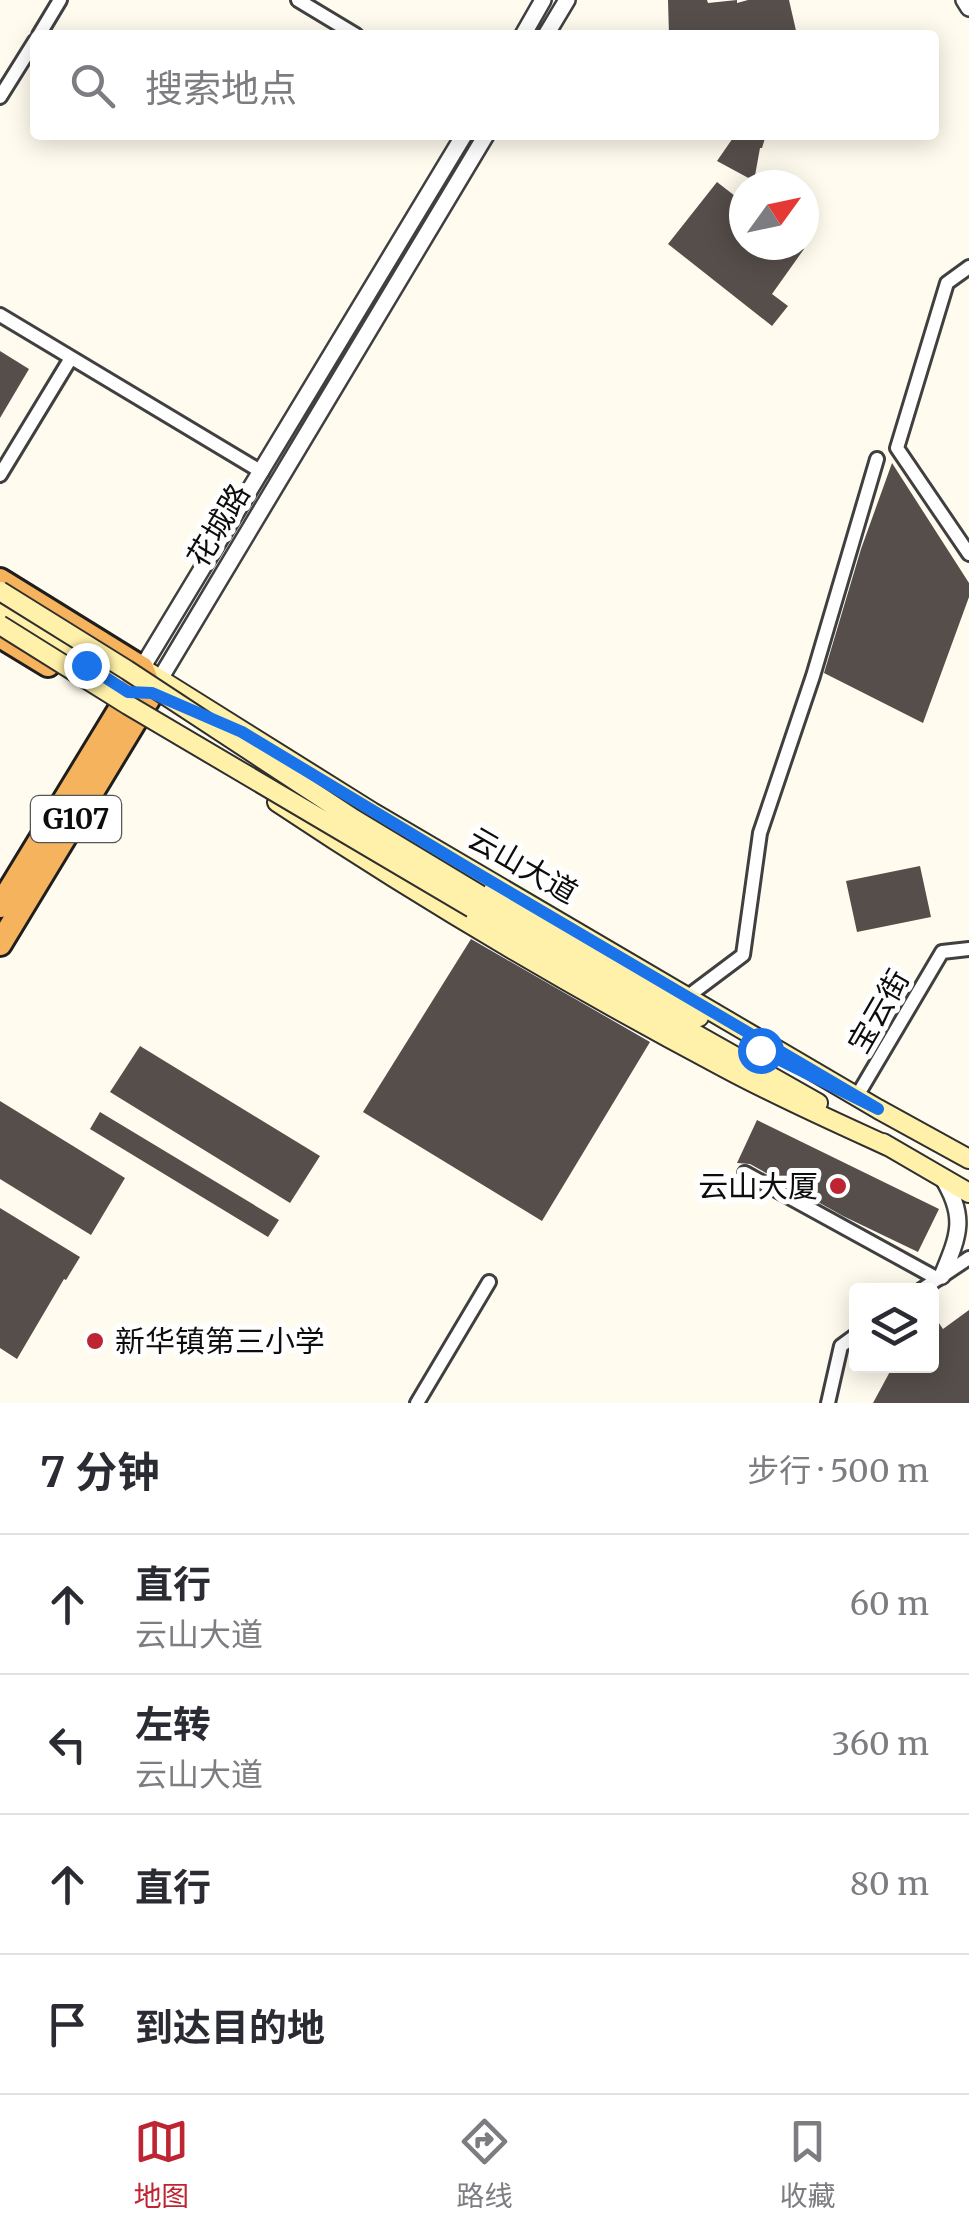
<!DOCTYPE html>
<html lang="zh">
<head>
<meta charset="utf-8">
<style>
	body { margin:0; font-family:Merriweather,"Noto Sans SC",serif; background:#f2f2f3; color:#2b2b33 }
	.controls { position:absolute; right:30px; bottom:30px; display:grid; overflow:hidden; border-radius:10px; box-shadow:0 5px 25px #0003 }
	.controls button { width:90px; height:90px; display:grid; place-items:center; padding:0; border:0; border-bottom:2px solid #e1e1e2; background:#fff; color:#2b2b33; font:50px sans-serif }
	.compass { position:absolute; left:729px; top:170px; width:90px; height:90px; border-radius:50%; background:#fff; box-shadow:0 5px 25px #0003; rotate:57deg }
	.stop { position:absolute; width:30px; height:30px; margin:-22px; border:8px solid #1a73e8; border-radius:50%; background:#fff }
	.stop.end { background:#1a73e8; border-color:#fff; box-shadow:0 2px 10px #0008 }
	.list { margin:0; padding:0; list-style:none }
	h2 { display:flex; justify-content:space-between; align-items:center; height:130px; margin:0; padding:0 40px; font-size:42px }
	h2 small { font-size:32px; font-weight:400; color:#7c7c81 }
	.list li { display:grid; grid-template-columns:65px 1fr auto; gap:30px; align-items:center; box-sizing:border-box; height:140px; padding:0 40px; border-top:2px solid #e1e1e2 }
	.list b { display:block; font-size:38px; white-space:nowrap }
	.list p { margin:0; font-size:32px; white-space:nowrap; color:#7c7c81 }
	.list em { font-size:32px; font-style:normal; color:#7c7c81 }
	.icon { flex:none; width:55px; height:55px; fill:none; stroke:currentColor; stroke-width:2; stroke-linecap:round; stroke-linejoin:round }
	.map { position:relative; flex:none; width:969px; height:1403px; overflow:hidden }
	.search { position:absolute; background:#fff; box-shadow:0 5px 25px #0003; left:30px; right:30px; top:30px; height:110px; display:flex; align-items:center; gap:25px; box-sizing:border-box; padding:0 35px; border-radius:10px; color:#7c7c81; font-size:38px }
	.sheet { height:690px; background:#fff }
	nav { display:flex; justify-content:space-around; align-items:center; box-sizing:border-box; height:140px; border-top:2px solid #e1e1e2; background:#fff; font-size:28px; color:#7c7c81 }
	nav a { display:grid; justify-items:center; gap:5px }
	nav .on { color:#bd2533 }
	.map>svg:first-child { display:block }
	.building { fill:#564e4a }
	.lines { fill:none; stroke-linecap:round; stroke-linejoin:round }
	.minor-casing { stroke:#404040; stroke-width:18 }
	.tertiary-casing { stroke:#404040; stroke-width:20 }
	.secondary-casing { stroke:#2f2f2f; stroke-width:22 }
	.trunk-casing { stroke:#1e1e1e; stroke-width:28 }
	.minor { stroke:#fff; stroke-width:12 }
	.tertiary { stroke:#fff; stroke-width:15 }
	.secondary { stroke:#fff1a9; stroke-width:18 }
	.trunk { stroke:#f6b35d; stroke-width:22 }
	.secondary-bridge-casing { stroke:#2f2f2f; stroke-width:22; stroke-linecap:butt }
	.secondary-bridge { stroke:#fff1a9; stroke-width:18 }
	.route { stroke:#1a73e8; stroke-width:12 }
	.poi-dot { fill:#bd2533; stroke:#fff; stroke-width:4 }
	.labels { text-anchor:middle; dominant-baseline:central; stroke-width:10; stroke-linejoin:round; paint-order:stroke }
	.shield { fill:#fff; stroke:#565656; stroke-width:2.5 }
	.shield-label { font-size:28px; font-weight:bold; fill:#0d0d0d }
	.street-label { font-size:30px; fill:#0d0d0d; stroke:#fff }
	.poi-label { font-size:30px; fill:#0d0d0d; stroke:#fff; text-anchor:end }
</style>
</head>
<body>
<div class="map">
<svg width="969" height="1403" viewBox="0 0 969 1403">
	<rect width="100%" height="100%" fill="#fffbee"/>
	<path class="building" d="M668,0h39l1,3 29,-3v3l11,-3h41l8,35h-128z
		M735,135h31l-4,13h-2l-6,33 -37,-20z
		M717,182l27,21v42h54l6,4 -32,45 16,12 -16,20 -104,-82z
		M0,351l29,18 -29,49z
		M892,463l77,120v14l-46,126 -99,-50 37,-124z
		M920,866l11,51 -74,15 -11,-51z
		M471,939l179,103 -108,179 -179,-109z
		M140,1046l180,110 -30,47 -180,-111z
		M0,1101l125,77 -34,57 -91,-56z
		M100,1112l179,108 -11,17 -178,-108z
		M757,1120l182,89 -21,43 -75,-36 -93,-52 -13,-1z
		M0,1208l80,49 -14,23 -2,-1 -47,80 -17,-11z
		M969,1310v93h-96l20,-37h39v-53l11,16z"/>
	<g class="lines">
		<defs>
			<path id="minor" d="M298,0l58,35
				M39,35l21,-35
				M0,97l35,-56
				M969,267l-22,16 -50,165 72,106
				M0,315l262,157
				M0,475l71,-117
				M687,997l56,-42 17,-122 53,-157 64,-217
				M857,1096l85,-144 27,-3
				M745,1173l193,106
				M921,1290l48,-32
				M417,1403l72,-121
				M828,1403l13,-57 15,-11"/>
			<path id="tertiary" d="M964,0l5,8
				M523,35l20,-35
				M546,35l21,-35
				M142,668l322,-533
				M154,689l332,-554
				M942,1177c25,40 17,58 0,99"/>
			<path id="secondary" d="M0,613l129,79 5,9
				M142,668l230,144 506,297 91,50
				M277,802c144,96 295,185 448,266 54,29 110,54 165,79
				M480,895l219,122
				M472,908l346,195
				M883,1143l86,50"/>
			<path id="trunk" d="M0,580l142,88 10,25 -152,251
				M0,636l48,29
				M0,906l120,-197 22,-41"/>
		</defs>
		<use href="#minor" class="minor-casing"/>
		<use href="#tertiary" class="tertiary-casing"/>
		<use href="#secondary" class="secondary-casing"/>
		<use href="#trunk" class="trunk-casing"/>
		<use href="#minor" class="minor"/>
		<use href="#tertiary" class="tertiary"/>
		<use href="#secondary" class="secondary"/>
		<use href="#trunk" class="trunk"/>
		<defs>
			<path id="secondary-bridge" d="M0,591l127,79 227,149 126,76
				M0,625l128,80 344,203"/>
		</defs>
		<use href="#secondary-bridge" class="secondary-bridge-casing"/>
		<use href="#secondary-bridge" class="secondary-bridge"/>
	</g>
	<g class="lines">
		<path class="route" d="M86,665l42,27 24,1 90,39 221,133 415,244 -118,-59"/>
	</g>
	<g class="poi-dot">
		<circle cx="838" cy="1186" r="10"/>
		<circle cx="95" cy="1341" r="10"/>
	</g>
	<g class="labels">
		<rect class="shield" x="31" y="796" width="90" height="46" rx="8"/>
		<g class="shield-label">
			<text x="76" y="819">G107</text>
		</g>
		<g class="street-label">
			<text transform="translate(218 525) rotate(-59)">花城路</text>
			<text transform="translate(523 865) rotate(30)">云山大道</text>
			<text transform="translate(878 1011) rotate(-60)">宝云街</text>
		</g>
		<g class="poi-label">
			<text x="818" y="1186">云山大厦</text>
			<text x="115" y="1341" text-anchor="start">新华镇第三小学</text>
		</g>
	</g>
</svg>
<div class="controls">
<button><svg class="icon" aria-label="layers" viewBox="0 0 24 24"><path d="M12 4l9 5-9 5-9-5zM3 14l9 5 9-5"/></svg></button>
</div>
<svg class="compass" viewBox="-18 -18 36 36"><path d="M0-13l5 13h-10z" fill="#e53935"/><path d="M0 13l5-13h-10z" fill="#7c7c81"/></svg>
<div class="stop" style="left:760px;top:1050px"></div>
<div class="stop end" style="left:86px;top:665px"></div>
<div class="search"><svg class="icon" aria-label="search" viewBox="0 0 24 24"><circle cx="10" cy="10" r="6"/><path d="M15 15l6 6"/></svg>搜索地点</div>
</div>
<section class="sheet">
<h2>7 分钟<small>步行 · 500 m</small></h2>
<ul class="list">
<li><svg class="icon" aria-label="ahead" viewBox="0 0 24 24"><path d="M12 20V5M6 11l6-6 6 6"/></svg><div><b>直行</b><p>云山大道</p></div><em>60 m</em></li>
<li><svg class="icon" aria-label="left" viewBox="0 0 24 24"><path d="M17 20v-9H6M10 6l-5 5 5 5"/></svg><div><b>左转</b><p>云山大道</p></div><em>360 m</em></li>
<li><svg class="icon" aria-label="ahead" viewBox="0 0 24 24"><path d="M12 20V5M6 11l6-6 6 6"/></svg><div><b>直行</b></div><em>80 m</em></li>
<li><svg class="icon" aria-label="arrive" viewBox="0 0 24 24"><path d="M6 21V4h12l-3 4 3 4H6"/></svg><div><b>到达目的地</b></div></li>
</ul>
</section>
<nav>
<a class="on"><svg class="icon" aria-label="map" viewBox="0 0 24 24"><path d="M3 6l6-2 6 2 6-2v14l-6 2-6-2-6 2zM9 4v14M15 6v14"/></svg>地图</a>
<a><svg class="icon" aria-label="directions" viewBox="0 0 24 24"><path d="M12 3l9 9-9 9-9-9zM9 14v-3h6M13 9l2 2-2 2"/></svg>路线</a>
<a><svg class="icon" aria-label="saved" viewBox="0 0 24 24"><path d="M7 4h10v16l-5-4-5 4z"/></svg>收藏</a>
</nav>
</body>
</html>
